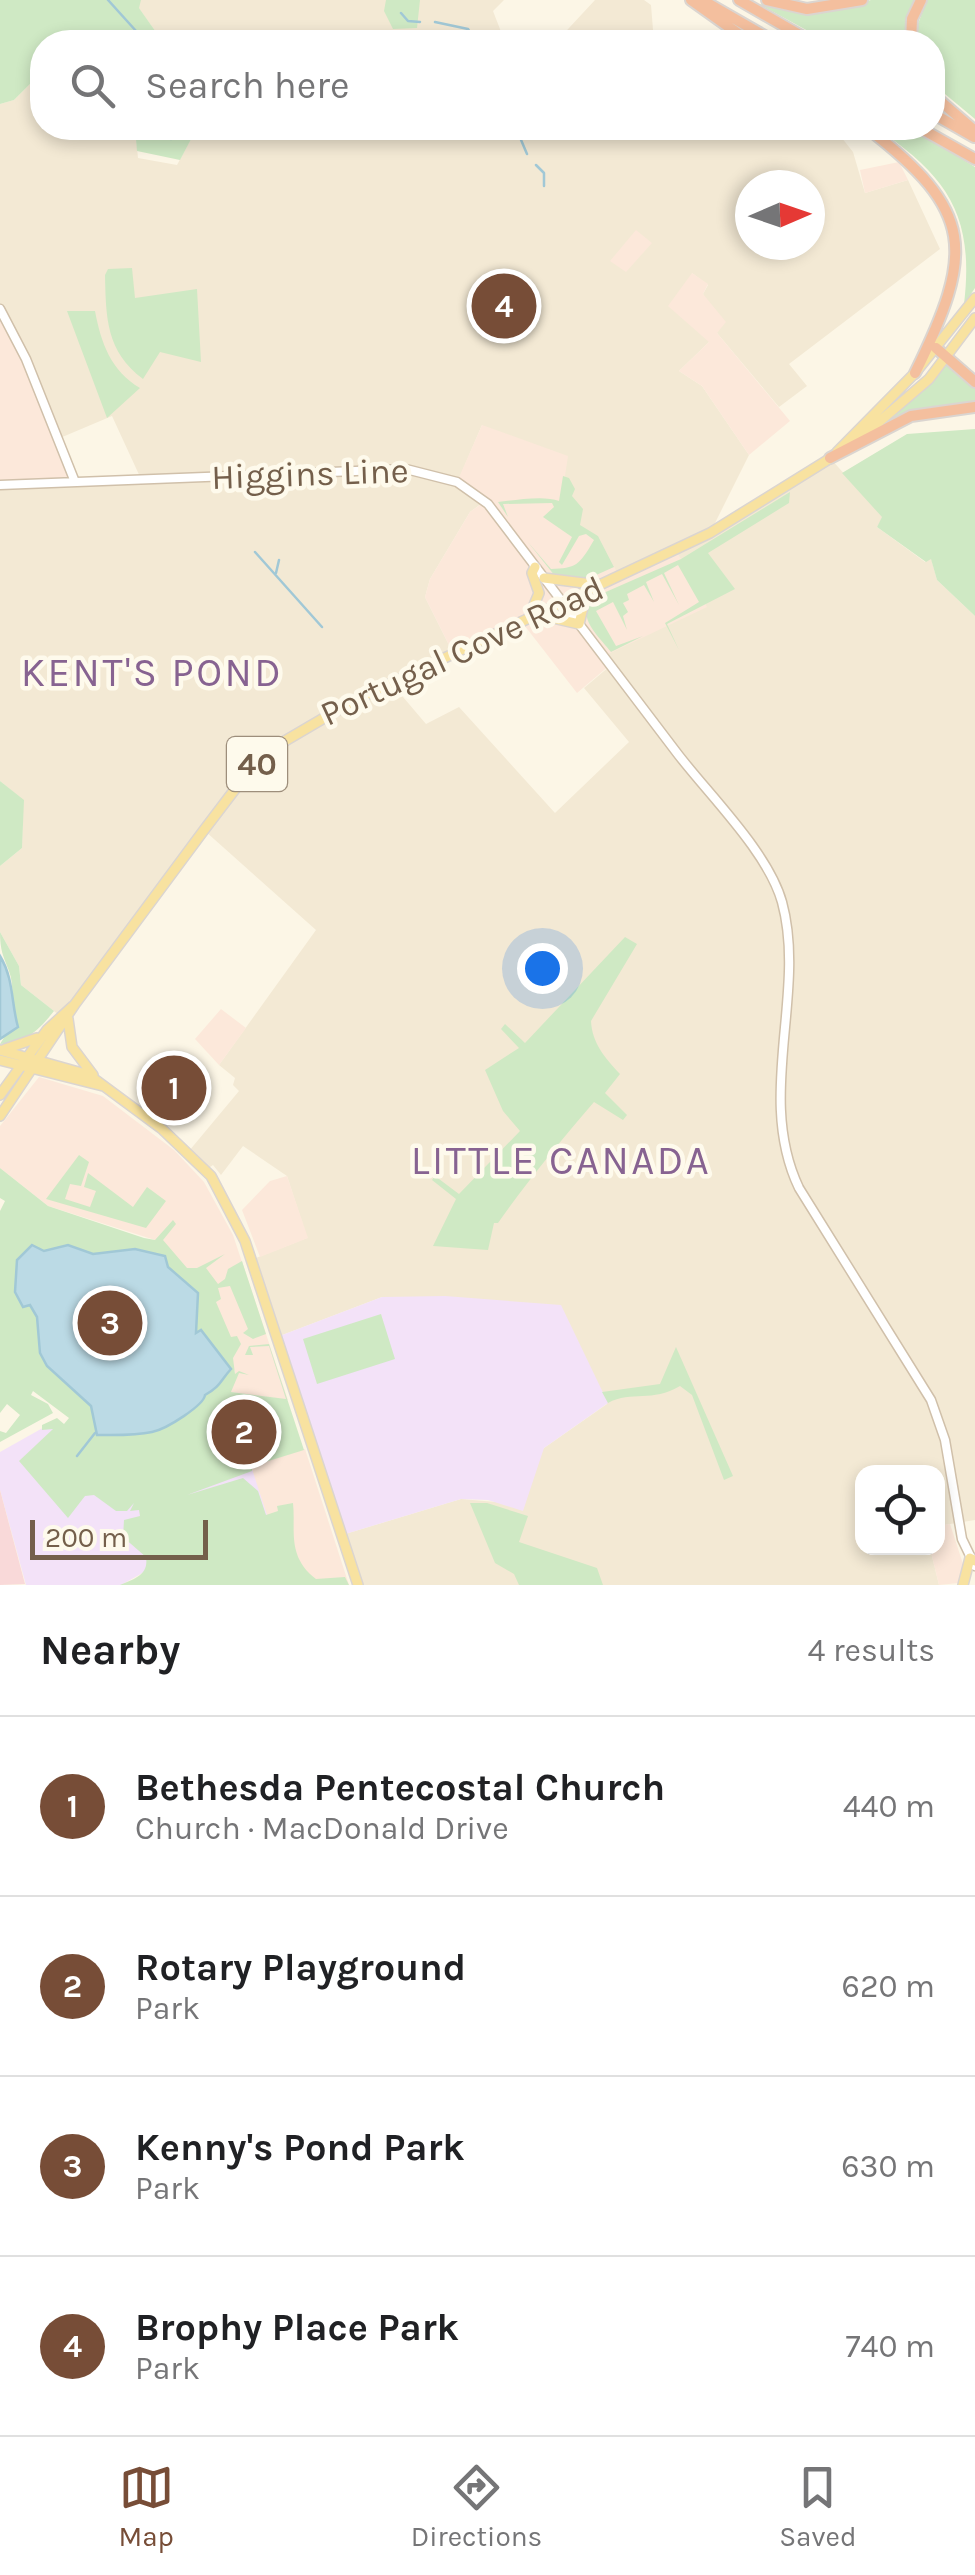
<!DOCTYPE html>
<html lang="en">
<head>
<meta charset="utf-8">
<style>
	body { margin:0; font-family:Karla,sans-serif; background:#f2f2f2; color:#202124 }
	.controls { position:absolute; right:30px; bottom:30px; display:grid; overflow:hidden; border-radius:20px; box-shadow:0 5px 15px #0003 }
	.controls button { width:90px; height:90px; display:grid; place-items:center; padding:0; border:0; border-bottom:2px solid #e0e0e0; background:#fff; color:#202124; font:50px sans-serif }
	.compass { position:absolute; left:735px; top:170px; width:90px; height:90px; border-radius:50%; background:#fff; box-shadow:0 5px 15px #0003; rotate:88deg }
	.scale { position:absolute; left:30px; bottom:25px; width:178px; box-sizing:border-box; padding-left:10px; border:5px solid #745f4b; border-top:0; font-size:28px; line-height:35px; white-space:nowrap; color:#745f4b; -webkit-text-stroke:8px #fefaec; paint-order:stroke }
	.you { position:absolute; left:542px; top:968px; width:35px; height:35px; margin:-25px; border:8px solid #fff; border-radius:50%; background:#1a73e8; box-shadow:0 0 0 15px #1a73e833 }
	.badge { display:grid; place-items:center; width:65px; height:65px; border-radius:50%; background:#774d37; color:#fff; font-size:32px; font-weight:700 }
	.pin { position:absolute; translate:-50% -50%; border:5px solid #fff; box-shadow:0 2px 10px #0006 }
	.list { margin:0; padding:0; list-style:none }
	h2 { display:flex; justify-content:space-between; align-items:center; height:130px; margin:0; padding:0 40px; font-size:42px }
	h2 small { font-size:32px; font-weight:400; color:#757577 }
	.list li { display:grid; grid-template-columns:65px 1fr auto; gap:30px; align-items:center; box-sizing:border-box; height:180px; padding:0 40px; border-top:2px solid #e0e0e0 }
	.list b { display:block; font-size:38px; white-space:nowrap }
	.list p { margin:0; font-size:32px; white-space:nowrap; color:#757577 }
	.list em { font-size:32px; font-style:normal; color:#757577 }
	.icon { flex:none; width:55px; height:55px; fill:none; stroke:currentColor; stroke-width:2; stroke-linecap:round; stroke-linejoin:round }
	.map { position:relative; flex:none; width:975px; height:1585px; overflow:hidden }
	.search { position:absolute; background:#fff; box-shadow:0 5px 15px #0003; left:30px; right:30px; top:30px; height:110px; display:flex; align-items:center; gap:25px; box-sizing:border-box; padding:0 35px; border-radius:40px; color:#757577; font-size:38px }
	.sheet { height:850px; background:#fff }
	nav { display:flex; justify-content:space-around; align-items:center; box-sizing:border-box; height:140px; border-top:2px solid #e0e0e0; background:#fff; font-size:28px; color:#757577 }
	nav a { display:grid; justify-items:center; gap:5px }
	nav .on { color:#774d37 }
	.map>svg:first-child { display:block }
	.residential { fill:#f3e9d4; fill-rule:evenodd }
	.commercial { fill:#fce8da }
	.education { fill:#f3e2f8 }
	.medical { fill:#f9d9d9 }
	.green { fill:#cfe9c4 }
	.water { fill:#bbdae5; stroke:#a1c8d6; stroke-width:2.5 }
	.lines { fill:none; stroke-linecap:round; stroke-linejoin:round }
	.stream { stroke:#a1c8d6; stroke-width:2.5 }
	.secondary-casing { stroke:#d0c0aa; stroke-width:11 }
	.primary-casing { stroke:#dbd5d0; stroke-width:12 }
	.highway-casing { stroke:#dbd5d0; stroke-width:14 }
	.secondary { stroke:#fff; stroke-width:8 }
	.primary { stroke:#f8e2a0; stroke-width:9 }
	.highway { stroke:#f4bf9e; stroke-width:10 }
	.labels { text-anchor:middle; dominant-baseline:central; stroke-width:9; stroke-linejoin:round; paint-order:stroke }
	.shield { fill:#fefaec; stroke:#9d8e7b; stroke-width:2.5 }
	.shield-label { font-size:32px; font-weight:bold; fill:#745f4b }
	.street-label { font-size:35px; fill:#745f4b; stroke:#fefaec }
	.quarter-label { font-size:40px; letter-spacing:2.5px; fill:#876391; stroke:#fefaec }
</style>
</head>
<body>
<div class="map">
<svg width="975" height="1585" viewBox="0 0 975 1585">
	<rect width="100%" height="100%" fill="#fcf6e6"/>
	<path class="residential" d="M138,0h366l-11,11 12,31h-342l-25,-35z
		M595,0h49l7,5 3,37h-98z
		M42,72v56h93l3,30 39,7 20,-37h637l19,24 12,41 43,-13 32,69 -151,115 18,22 -28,21 -62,-74 -14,-39 5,-9 -16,-12 17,69 -30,29 23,15 47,69 -38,76 119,-73 53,59 -6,10 48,35 6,-4 6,22 38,36v904l-37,6v-54h-76v76h68l9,37h-580l-17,-50 119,-36 35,3 48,-54 63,-44 -225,-107 -105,40 -26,-77 56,-22 -20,-62 -44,-30 -22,29 -8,-10 -7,5 -17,-19 50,-60 -6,-6 2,-7 -16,-13 97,-135 -111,-99 -141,188 -43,-34 -2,-19 -19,-34v-66l22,-18 1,-48 -23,-19v-296l141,-6 -29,-63 -52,22 -60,-129v-205l14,-4zM750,185h60v60h-60zM482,425l77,91 60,60 87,30 -103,50 7,10 -26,22 45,54 -74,71 -96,-106 -33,17 -34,-40 61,-31 -28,-56 5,-18 40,-67 15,-11 -27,-20z"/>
	<path class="commercial" d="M899,162l9,18 -43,13 -5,-23z
		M636,230l16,13 -26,29 -16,-11z
		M692,273l16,11 -5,10 23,28 -9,11 73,88 -41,34 -47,-69 -23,-15 30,-29 -41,-36z
		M0,309l26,50 49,123 -75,3z
		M482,425l86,31 -9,60 39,20 21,40 57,-26 31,57 -103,49 6,9 -33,28 -56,-72 -68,32 -28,-56 5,-18 40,-67 14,-10 -27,-20z
		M221,1009l25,19 -27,37 -24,-26z
		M39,1077l64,19 71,54 30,32 29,53 55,165 -57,-8 4,-21 -80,-131 -107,-34 -48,-38v-42z
		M287,1176l21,62 -48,19 -18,-47 28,-29z
		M305,1449l44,136h-59l-35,-101 -4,-18z
		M950,1524l14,43 -6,16 -19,2 -9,-37h8v-22z"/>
	<path class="education" d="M445,1296l116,9 47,98 -64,45 -21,63 -35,-11 -27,-1 -119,36 -65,-198 105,-40z
		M48,1425l203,41 39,119 -144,-14 -25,14h-95l-26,-95v-38z"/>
	<path class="medical" d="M0,1490l25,94 -25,1z"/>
	<path class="green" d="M0,0h141l-2,8 24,34h-89l-4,-3 -28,3v30l-28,28 -14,4z
		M386,0h34l-3,28 -24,1 -9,-18z
		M871,0h46l-9,42h-80l-69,-38 65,8z
		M927,0h48v119l-42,-35 -1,-42h-15l-1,-13z
		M135,128h62l-17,32 -43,-9z
		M877,128h34l64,39v121l-11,16c11,-92 -19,-128 -87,-176z
		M132,268l3,30 62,-9 4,73 -41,-10 -17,27c-37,-28 -37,-61 -38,-104l3,-6z
		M503,276l7,4v16l16,5 -4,11 -36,16 -3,-34 12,-5z
		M67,311h28c6,32 16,60 45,77l-33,30z
		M949,363l26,21v19l-40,3 -54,21z
		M975,429v187l-38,-36 -6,-21 -5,3 -49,-35 5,-10 -40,-44 65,-39z
		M563,476l6,2 6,11 -3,7 11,13 -3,16 18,11 16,31 -29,13 -30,-4 -28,-35 24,28c25,-1 28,-3 43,-29l-8,-6 -7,2 -17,29 -3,-3 13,-25 -29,-20 11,-10 -2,-4 -49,1 5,13 -10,-15c18,-2 46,-7 61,-1z
		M790,492l-1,11 -81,50 27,36 -68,35 12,26 -14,-27 34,-21 -21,-37 -14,8 15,32 -17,-31 -16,8 8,20 -10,-17 -17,9 2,6 -6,3 5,9 -5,4 4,14 -14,-28 -17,9 20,35 27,-10 -32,16c-13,-17 -35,-34 -19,-54l89,-39z
		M0,781l24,19 -2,48 -22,18z
		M0,932l19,34 2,19 33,26c-15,19 -29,33 -54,33l15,-24c-5,-16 0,-34 -6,-49 -6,-15 -9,-21 -9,-39z
		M625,937l12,7 -46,77c1,22 14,37 29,53l-15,19 22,22 -4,5 -29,-18c-31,36 -68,81 -96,121h-4l-6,27 -55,-4 23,-47 -24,-19 3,-4 24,18 61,-63 -17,-20 -18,-41 34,-22 -18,-19 4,-5 20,19z
		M79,1155l10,7 -8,24 -11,-2 -5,15 25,8 6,-16 -12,-4 4,-14 45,34 14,-20 19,14 -20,27 -100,-29z
		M0,1168l48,38 96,32 11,2 18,-20 3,4 -13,16 24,28h10l28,-14 -19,14 12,16 7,-5 3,-10 14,-8 24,73 -13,5 -10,-6 5,-4 -18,-43 -12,2 3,11 -5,3 15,35 6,-1 4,8 -8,14 2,16 4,-3 10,4 -10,-2 -8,19 55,7 -17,-53 -19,1 3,8h-8l4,-9 20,-2 35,106 -52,16v5l-65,24 56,-17 15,13 8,24 12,-4 -1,-5 16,-3c3,26 -7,53 23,76l29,-2 4,8h-229c14,-6 29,-10 26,-28l-23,-20 1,-17 16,-4 -1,-6 -9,1 4,-8 -7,8h-11l-22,-16 -9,1 -17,22 -49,-57 34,-32 -11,1v-5l15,-7 7,6 5,-6 -36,-27 -2,4 17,9 5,9 -53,29v-11l6,2 14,-18 -13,-11 -7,9v-202l5,-10 -5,-3z
		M381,1314l14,45 -78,25 -14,-45z
		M676,1347l57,129 -9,4 -32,-85 -12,-9c-28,17 -48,4 -72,17l-6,-11 58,-8z
		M470,1503h17l41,13 -9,26 78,26 6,17h-84l-5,-11 -19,-11z"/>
	<path class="water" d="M0,956c14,23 11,47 18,71l-18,12z
		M32,1245l12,6 24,-6 25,9 42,-5 30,7 3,11 30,26 -2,40 5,-3 30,39c-11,12 -10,17 -26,26 -1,10 -38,34 -53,37 -18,4 -38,3 -55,3l-6,-29 -44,-40 -7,-13 -3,-36 -7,-12 -7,2 -8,-15 2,-32z"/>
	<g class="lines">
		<path class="stream" d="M108,0l38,42
			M401,13l7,8 12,1
			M435,22l33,7 8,13
			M516,128l11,26
			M171,139l6,-11
			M536,165l8,8v13
			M255,552l67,75
			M276,573l3,-13
			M77,1456l18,-23"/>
		<defs>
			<path id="secondary" d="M0,309l26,50 49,123
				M0,485l406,-16 51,13 31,22c63,83 126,166 189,249 32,42 91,99 105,149 25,91 -27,194 17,286l132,212 14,40 17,99 13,27"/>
			<path id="primary" d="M859,439l70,-60 46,-61
				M837,452l78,-79 60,-75
				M544,578l56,7
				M535,614l44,10 8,-33
				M529,617l10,-24 -7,-20 3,-6
				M68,1019l4,28 21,28
				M5,1049l32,-11
				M0,1050l89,25 73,54 49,47 34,65 113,344
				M0,1060l103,26
				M0,1095l47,-65 26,-24
				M0,1116l75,-112 129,-174 38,-50 36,-35 75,-44 357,-168 124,-77
				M963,1585l7,-27 5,3"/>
			<path id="highway" d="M691,0l59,42
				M702,0l73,42
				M739,0l73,42
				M767,0l40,9 55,-9
				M911,42l1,-23 9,-19
				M932,94l43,37
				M932,113l42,24
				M867,128c108,83 108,123 48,245
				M920,128l55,31
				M936,348l39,34
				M830,458l81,-42 64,-9"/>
		</defs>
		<use href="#secondary" class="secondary-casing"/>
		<use href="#primary" class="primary-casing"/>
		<use href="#highway" class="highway-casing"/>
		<use href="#secondary" class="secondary"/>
		<use href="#primary" class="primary"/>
		<use href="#highway" class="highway"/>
	</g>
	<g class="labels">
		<rect class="shield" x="227" y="737" width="60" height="54" rx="8"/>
		<g class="shield-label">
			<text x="257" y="764">40</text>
		</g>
		<g class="street-label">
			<text transform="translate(310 474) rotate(-2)">Higgins Line</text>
			<text transform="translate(462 651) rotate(-25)">Portugal Cove Road</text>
		</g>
		<g class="quarter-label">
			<text x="152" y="672">KENT'S POND</text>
			<text x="561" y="1160">LITTLE CANADA</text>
		</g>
	</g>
</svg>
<div class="controls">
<button><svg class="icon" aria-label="locate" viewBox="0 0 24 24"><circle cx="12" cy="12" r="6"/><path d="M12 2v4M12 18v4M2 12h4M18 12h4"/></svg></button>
</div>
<svg class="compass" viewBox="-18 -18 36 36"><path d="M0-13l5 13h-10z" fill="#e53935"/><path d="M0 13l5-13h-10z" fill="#757577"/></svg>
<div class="scale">200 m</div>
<div class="you"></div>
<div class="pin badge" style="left:174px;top:1088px">1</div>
<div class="pin badge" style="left:244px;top:1432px">2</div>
<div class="pin badge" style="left:110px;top:1323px">3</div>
<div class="pin badge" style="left:504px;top:306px">4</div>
<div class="search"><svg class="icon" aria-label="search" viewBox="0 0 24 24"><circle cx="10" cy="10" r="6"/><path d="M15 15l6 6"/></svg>Search here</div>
</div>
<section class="sheet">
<h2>Nearby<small>4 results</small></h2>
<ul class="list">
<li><span class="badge">1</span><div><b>Bethesda Pentecostal Church</b><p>Church · MacDonald Drive</p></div><em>440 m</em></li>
<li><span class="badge">2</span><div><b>Rotary Playground</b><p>Park</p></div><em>620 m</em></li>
<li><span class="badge">3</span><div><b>Kenny's Pond Park</b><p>Park</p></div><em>630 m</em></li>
<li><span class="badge">4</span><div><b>Brophy Place Park</b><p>Park</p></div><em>740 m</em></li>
</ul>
</section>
<nav>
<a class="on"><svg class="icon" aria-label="map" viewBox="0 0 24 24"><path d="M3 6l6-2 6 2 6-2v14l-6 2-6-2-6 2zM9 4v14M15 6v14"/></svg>Map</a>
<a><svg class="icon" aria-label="directions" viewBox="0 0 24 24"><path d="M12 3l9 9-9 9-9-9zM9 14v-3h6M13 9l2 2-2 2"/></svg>Directions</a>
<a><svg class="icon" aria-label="saved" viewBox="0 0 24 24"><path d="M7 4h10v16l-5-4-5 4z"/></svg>Saved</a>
</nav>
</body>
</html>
